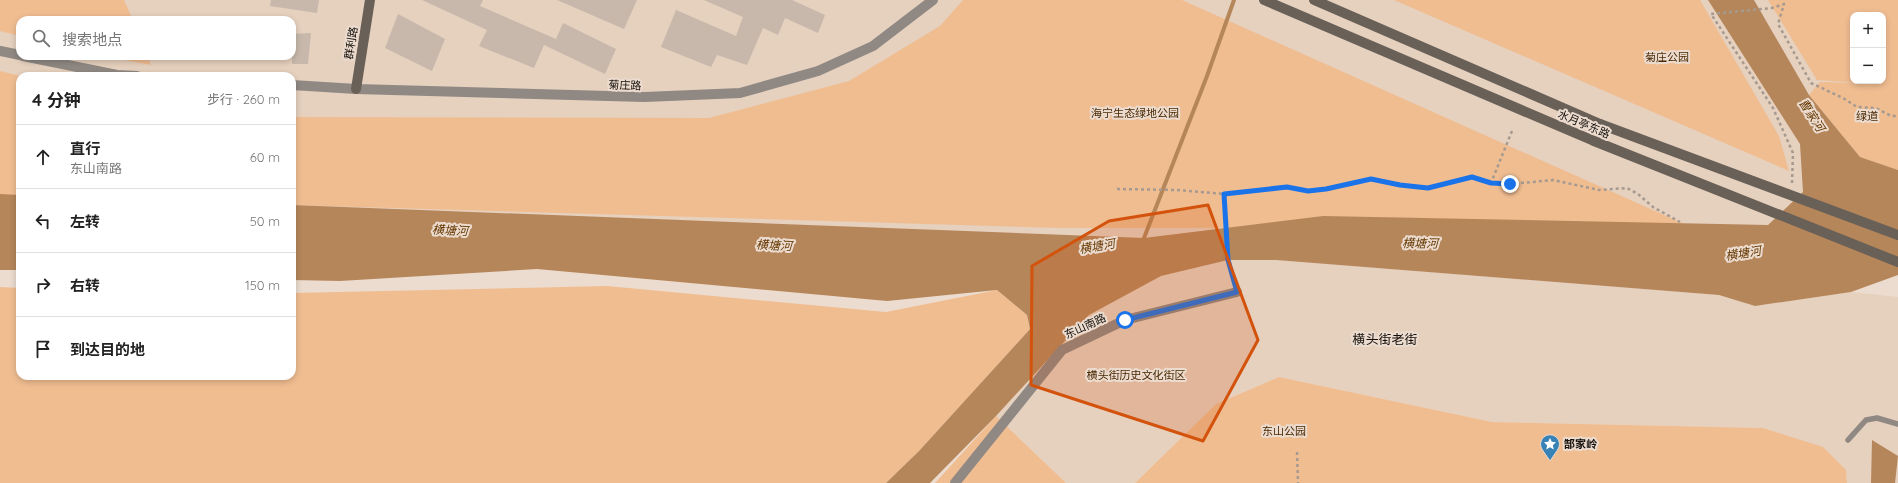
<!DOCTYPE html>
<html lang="zh">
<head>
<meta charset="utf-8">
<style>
	body { margin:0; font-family:Quicksand,"Noto Sans SC",sans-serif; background:#f6f6f6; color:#222 }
	.controls { position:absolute; right:12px; top:12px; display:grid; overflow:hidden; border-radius:8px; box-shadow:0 2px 6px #0003 }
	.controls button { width:36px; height:36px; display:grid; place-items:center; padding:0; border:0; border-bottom:1px solid #e0e0e0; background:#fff; color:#222; font:20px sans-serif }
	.stop { position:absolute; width:12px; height:12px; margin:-9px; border:3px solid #1a73e8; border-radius:50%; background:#fff }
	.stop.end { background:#1a73e8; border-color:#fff; box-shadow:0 1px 4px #0008 }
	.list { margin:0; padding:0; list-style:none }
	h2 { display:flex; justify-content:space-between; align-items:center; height:52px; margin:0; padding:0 16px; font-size:17px }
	h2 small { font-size:13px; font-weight:400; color:#767676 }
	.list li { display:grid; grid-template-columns:26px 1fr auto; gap:12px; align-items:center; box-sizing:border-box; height:64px; padding:0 16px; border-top:1px solid #e0e0e0 }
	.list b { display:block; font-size:15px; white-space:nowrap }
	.list p { margin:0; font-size:13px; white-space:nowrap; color:#767676 }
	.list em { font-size:13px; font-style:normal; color:#767676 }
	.icon { flex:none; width:22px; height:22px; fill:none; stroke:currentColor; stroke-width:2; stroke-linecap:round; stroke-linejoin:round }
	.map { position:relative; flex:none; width:1898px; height:483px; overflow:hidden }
	.search { position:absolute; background:#fff; box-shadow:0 2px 6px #0003; left:16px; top:16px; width:280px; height:44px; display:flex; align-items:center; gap:10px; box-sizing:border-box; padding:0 14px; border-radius:12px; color:#767676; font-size:15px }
	.panel { position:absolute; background:#fff; box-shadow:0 2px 6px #0003; left:16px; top:72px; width:280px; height:308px; border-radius:12px }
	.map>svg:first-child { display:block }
	.built { fill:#e6d0be; fill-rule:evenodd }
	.green { fill:#f0bd91; fill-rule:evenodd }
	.water { fill:#b6865b }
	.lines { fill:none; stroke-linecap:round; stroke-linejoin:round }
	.stream { stroke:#b6865b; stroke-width:4 }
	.building { fill:#c7b8ab }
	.path { stroke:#a69a90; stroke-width:2.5; stroke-dasharray:3 3; stroke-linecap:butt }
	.lane { stroke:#8f8883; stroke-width:5.5 }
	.street { stroke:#8f8883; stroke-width:10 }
	.secondary { stroke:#696058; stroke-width:10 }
	.secondary-bridge { stroke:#696058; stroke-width:10 }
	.route { stroke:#1a73e8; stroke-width:5 }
	.marked { fill:#d3520c; fill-opacity:0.2; stroke:#d3520c; stroke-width:3; stroke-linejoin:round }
	.labels { text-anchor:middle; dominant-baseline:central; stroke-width:4; stroke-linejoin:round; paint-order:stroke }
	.street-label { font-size:11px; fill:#140f0b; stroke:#ecdccf }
	.park-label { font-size:11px; fill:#492904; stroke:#ecdccf }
	.poi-label { font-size:11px; font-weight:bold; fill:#140f0b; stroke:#ecdccf; text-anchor:start }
	.water-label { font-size:12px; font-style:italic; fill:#653700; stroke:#ecdccf }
	.quarter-label { font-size:13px; fill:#140f0b; stroke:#ecdccf }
</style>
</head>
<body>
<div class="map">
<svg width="1898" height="483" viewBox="0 0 1898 483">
	<rect width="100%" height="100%" fill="#ecdccf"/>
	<path class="built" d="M0,0h1898v223l-754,15 -852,-10v-152h-272v149h-20zM1853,15h30v66h-30zM20,20h272v36h-272z
		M1228,260h48l443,35 36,11 96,-14 47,5v186h-51l-1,-13 -83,-42 -271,-6 -213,-45 -63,27 -81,79h-69l-70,-67 93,-101 72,-39z"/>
	<path class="green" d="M0,0h124l9,20h-113v16l-20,-5z
		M963,0h219l509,227 -630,1 -769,-23v-88l417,1 140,-37 91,-55z
		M1394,0h306l79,136 10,35z
		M1768,0h130v170l-38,-13 -51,-62 11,-13 42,1 -45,-3zM1853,15h30v66h-30z
		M103,56h45l3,9z
		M0,71l20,5v121l-20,-1z
		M607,286l279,26 111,-22 30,25 3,14 -111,122 -33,32h-886v-196l20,1v88h272v-83z
		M1279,377l213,45 271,6 60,19 23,23 1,13h-712l81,-79z
		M996,416l70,67h-131z"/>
	<path class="water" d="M1708,0h46l55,95 51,62 38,13v105l-47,17 -96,14 -36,-11 -443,-35h-48l-67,16 -72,39 -93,101 -66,67h-44l33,-32 111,-122 -3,-14 -30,-25 -110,11 -350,-32 -197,12 -48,-1v-75l852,33 179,-22 445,9 35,-33 -3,-48z
		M0,194l20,1v75h-20z
		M1872,440l26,16 -3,27h-24z"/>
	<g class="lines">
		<path class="stream" d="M1144,238l63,-162 27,-76"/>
	</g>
	<path class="building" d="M271,0h48l-2,13 -47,-7z
		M422,0h61l-3,6 76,33 7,-16 53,26 -11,25 -61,-29 -10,23 -55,-22 8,-16z
		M557,0h80l-13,29z
		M704,0h88l33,15 -7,18 -33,-15 -7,17 -15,-7 -16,37 -30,-10 -6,12 -50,-20 15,-37 60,26 7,-19z
		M398,14l47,25 -13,32 -47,-23z
		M311,33l-3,31h-16v-30z"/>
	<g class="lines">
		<path class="path" d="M1491,183l20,1 42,-4 46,10 28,-2 11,6 15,13 27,15
			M1792,183l1,-30 -20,-45 -62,-94 61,-6 12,-4 -6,20 33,59 32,15 14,9 19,1 15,8h7
			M1117,189l60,1 47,4
			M1234,282l-6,-22 -4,-66 63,-7 21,4 18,-2 45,-10 30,6 27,3 44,-11 19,6 21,-52
			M1297,452l1,31"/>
		<path class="lane" d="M1848,440l18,-20 11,-2 21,6"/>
		<path class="street" d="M0,51l20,4
			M23,56l94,19 20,1
			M292,85l64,4 289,8 95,-4 78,-22 55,-25 60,-46
			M955,483l107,-133 63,-30 112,-28"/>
		<path class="secondary" d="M1264,0l330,141
			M1314,0l286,124
			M356,89l14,-89"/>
		<path class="secondary-bridge" d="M1600,124l298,111
			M1594,141l304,121"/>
	</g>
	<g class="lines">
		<path class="route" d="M1125,320l112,-28 -9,-32 -4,-66 63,-7 21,4 18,-2 45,-10 29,6 28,3 44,-11 19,6 19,1"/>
	</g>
	<path class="marked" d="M1208,205l50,135 -55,101 -172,-56 1,-119 77,-45z"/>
	<defs>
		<symbol id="sight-pin" viewBox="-11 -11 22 30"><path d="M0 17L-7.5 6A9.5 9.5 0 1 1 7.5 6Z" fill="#3982b6" stroke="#ecdccf"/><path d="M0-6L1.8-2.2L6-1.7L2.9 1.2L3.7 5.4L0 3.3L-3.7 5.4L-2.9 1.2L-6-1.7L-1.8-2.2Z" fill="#fff"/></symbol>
	</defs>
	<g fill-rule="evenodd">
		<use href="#sight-pin" x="1539" y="433" width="22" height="30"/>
	</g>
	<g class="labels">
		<g class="street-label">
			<text transform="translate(351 43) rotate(-81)">群利路</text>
			<text transform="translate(625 85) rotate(2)">菊庄路</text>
			<text transform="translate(1584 124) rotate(23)">水月亭东路</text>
			<text transform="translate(1085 326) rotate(-25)">东山南路</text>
		</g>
		<g class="park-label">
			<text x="1667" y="57">菊庄公园</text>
			<text x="1135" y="113">海宁生态绿地公园</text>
			<text x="1867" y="116">绿道</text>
			<text x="1136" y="375">横头街历史文化街区</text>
			<text x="1284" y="431">东山公园</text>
		</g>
		<g class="poi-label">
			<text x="1564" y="444">郜家岭</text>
		</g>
		<g class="water-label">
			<text transform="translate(1812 115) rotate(57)">曹家河</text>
			<text transform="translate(450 230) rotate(3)">横塘河</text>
			<text transform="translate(1420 243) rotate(1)">横塘河</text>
			<text transform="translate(774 245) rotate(3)">横塘河</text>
			<text transform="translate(1097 246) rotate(-10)">横塘河</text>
			<text transform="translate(1743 253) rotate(-9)">横塘河</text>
		</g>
		<g class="quarter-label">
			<text x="1385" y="339">横头街老街</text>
		</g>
	</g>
</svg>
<div class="controls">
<button>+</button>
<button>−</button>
</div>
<div class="stop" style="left:1125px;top:320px"></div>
<div class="stop end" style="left:1510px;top:184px"></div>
<div class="search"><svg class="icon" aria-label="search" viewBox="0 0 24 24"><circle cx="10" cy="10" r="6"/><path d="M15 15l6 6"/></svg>搜索地点</div>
<section class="panel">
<h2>4 分钟<small>步行 · 260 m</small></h2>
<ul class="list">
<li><svg class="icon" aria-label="ahead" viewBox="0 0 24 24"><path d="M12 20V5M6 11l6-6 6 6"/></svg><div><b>直行</b><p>东山南路</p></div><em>60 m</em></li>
<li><svg class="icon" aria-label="left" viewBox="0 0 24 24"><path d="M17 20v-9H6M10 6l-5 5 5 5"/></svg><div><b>左转</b></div><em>50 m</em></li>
<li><svg class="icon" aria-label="right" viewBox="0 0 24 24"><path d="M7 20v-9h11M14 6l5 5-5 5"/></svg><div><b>右转</b></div><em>150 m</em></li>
<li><svg class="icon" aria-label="arrive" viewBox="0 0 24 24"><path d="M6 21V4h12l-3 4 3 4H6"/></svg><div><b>到达目的地</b></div></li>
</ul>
</section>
</div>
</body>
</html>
